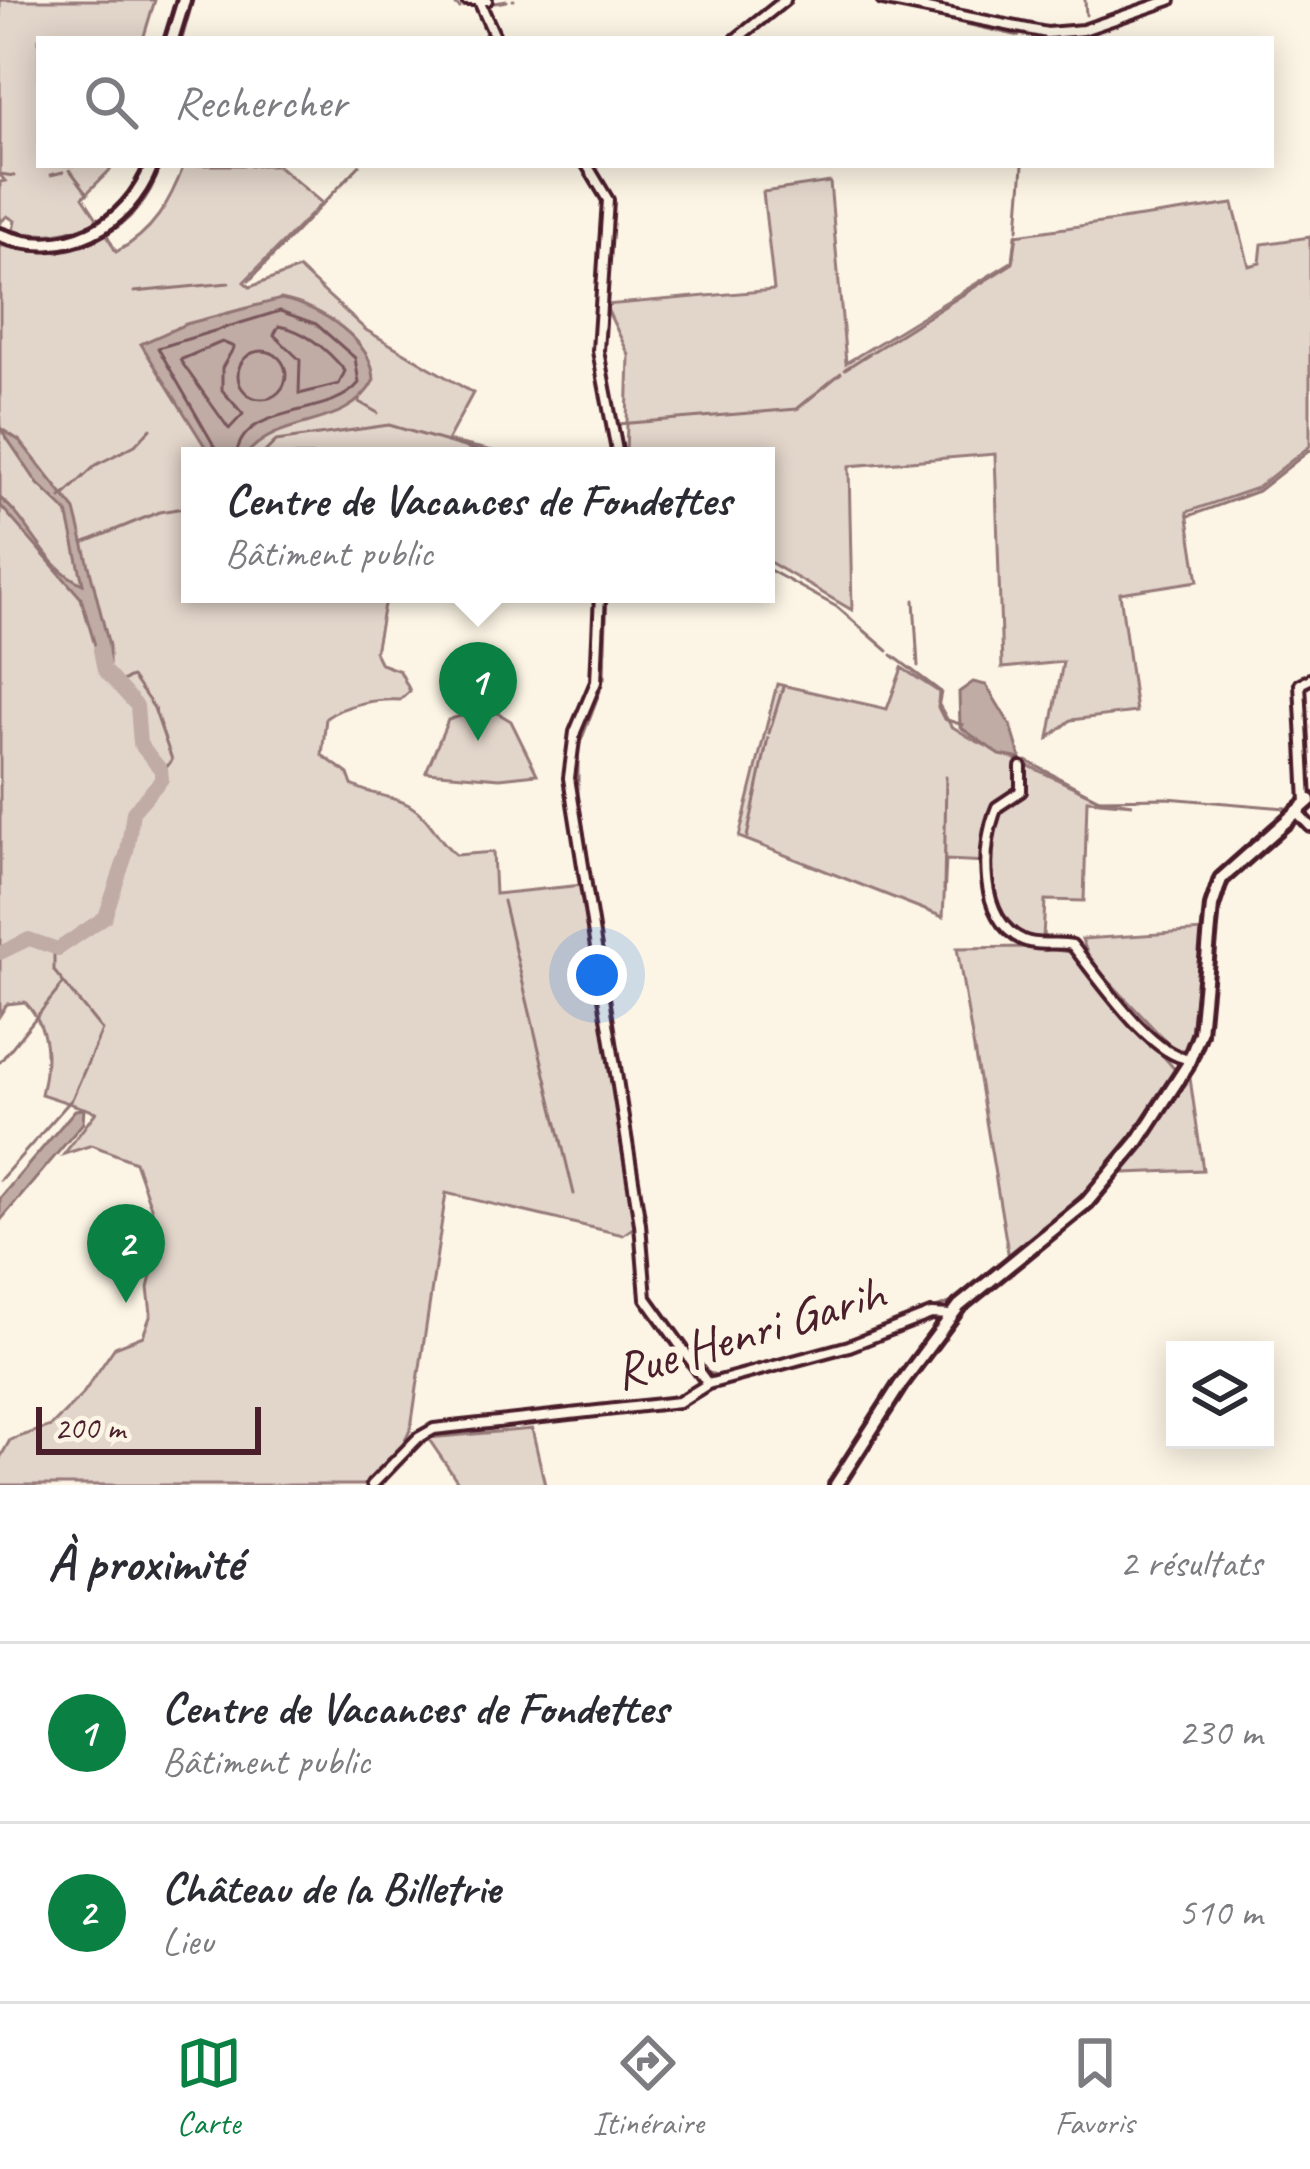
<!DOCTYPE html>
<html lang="fr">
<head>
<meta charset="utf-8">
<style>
	body { margin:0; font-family:Caveat,sans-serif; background:#f7f7f7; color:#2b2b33 }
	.controls { position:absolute; right:36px; bottom:36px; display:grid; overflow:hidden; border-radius:0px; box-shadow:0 6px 30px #0003 }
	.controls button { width:108px; height:108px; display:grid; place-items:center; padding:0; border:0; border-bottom:3px solid #e1e1e2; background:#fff; color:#2b2b33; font:60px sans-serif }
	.scale { position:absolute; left:36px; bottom:30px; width:225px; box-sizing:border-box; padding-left:12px; border:6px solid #4a1f2b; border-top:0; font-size:33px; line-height:42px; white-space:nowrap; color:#4a1f2b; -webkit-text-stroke:9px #fcf5e5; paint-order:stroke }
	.you { position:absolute; left:597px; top:975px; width:42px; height:42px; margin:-30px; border:9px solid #fff; border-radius:50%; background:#1a73e8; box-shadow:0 0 0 18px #1a73e833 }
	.badge { display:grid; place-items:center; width:78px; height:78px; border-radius:50%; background:#0b8043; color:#fff; font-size:39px; font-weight:700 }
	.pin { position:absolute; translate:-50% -99px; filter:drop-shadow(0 3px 6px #0008) }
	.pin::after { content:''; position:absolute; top:63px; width:42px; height:36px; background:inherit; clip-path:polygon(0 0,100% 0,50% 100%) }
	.popup { position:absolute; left:181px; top:447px; width:594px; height:156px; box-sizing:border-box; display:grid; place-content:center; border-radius:0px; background:#fff; filter:drop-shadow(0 3px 9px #0005); font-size:39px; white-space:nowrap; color:#7c7c81 }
	.popup b { font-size:45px; color:#2b2b33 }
	.popup::after { content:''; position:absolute; left:50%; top:100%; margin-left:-24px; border:24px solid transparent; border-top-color:#fff }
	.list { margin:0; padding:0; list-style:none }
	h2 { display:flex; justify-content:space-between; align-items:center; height:156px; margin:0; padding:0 48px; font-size:51px }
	h2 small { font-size:39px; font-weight:400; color:#7c7c81 }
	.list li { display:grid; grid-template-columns:78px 1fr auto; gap:36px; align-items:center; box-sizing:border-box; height:180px; padding:0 48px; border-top:3px solid #e1e1e2 }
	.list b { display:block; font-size:45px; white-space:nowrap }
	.list p { margin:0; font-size:39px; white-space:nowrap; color:#7c7c81 }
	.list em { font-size:39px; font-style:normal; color:#7c7c81 }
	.icon { flex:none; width:66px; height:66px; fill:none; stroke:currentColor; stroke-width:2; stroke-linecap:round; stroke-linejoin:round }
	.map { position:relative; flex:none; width:1310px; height:1485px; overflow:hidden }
	.search { position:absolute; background:#fff; box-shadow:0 6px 30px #0003; left:36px; right:36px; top:36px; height:132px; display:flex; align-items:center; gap:30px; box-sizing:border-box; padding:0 42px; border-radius:0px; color:#7c7c81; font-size:45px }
	.sheet { height:516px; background:#fff }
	nav { display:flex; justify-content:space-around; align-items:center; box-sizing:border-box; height:168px; border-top:3px solid #e1e1e2; background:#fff; font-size:33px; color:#7c7c81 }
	nav a { display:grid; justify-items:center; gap:6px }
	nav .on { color:#0b8043 }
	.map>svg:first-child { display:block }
	.green { fill:#e2d5ca; stroke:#967a7a; stroke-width:3 }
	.water { fill:#c0aca5; stroke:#917474; stroke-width:3 }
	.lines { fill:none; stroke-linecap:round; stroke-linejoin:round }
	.shore { stroke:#79575c; stroke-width:3 }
	.stream { stroke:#917474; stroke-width:3 }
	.river { stroke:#c0aca5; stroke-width:14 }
	.street-casing { stroke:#4a1f2b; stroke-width:16 }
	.secondary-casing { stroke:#4a1f2b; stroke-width:20 }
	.street { stroke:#fcf5e5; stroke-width:8 }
	.secondary { stroke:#fcf5e5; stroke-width:10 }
	.labels { text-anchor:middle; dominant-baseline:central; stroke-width:12; stroke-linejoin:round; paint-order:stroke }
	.street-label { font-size:51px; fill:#4a1f2b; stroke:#fcf5e5 }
</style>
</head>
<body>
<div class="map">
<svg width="1310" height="1485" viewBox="0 0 1310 1485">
	<rect width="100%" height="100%" fill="#fcf5e5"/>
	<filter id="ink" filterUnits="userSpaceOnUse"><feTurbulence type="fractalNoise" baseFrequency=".00833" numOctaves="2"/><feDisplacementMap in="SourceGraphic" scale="24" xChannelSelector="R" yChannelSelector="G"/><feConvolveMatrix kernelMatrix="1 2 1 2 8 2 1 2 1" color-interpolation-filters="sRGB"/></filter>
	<g filter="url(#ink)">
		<path class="green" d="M0,0h155l-12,39h-104v126h76l-32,32 15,23c-28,14 -54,18 -85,11l2,-10 -8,-5 -7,7v-41l5,-1 -5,-6z
			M184,165h93l45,38 -78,79 6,5 49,-18 67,61 107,63 -26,48 64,14 -321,1v138h196l-11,58 6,12 19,7 10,20 -10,9c-25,-1 -54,4 -74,18l-4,37 26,19 4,11c18,10 41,11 57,20 22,13 28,35 47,50l37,-3 2,42 88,-9 53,341 -13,9 -177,-42 -35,235 -9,19 -34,38h-368v-27l10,-18 41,-14 31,-31 33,-48 28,-11 8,-22 -3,-26 9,-37 -5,-41 -17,-48 -43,-17 -28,9 32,-42 -55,-18c8,-34 9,-66 -16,-92l-18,2 -7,11v-770l58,7 48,-19 10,19c37,-19 54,-50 68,-87z
			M830,182l16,181 167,-102 3,-26 217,-31 16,62 11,-3 2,-19 48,-7v209l-53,42 -70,24 11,69 -78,12 16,119 -65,8 -22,18 14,-76 -61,6 -7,-214 -146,12 3,144 -86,-50v-104h-140l3,-101 -24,-50 169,-15 -11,-98z
			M902,668l37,24 -1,11 13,23 23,14 125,59 34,5 -46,-4 -3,101 -39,-1 -2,38 -29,-4 -18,-20 -8,-52 -42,-2 -3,57 -204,-80 38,-153 110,25z
			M488,707l23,14 26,53 -37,4 -74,-6 22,-52z
			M1203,931l-14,119h-15l-84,-89 -8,-22z
			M1029,947l43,5 106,121c-49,74 -98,132 -169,185l-52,-310z
			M1189,1071l14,99 -79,3 -2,-2z
			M532,1429l13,56h-85l-32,-47z"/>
		<path class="water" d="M281,299c40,8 91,41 93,81 -28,53 -94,32 -129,76h-34l-70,-112 45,-20z
			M0,428l20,13 55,69 34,136v18l-7,5 -21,-71 -81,-93v-7c32,25 44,70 83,86l-16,-72 -29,-28z
			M973,682l13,3 25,41 10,33 -21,-4 -40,-28 -1,-35z
			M84,1109l-1,14 -83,98v-23l75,-88z"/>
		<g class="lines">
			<path class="shore" d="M279,326c27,5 49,24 66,45l-6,13 -40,10 1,-34 -26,-25z
				M222,342l12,5 -12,21v22l21,24 -14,15 -49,-69z
				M238 375a24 24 0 1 1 48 0a24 24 0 1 1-48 0Z
				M220,456l-62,-108 122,-37 36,13 39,34 4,25c-30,37 -115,18 -123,73"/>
			<path class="stream" d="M449,0l11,8
				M513,0h1
				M1085,0l1,15
				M495,3l12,-2
				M881,5l138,31
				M1104,19l26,-10
				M764,24l15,-12
				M1106,27l20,-8
				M498,32l4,7
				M1065,36l16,-2
				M165,39l10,-39
				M182,39l11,-39
				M481,39l5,-6 3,5
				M1038,39l21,-2
				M70,170l18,24
				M0,174l14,2
				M51,175l12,-3
				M0,227c58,24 122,-3 144,-62
				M1018,229l5,-64
				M0,245c69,18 138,-8 161,-80
				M249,281l111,-116
				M134,292l95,-9
				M845,369l168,-106 4,-29
				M359,402l19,11
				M618,424l179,-15 44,-36
				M261,456l15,-15 113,-16 106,31
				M61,498l35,-33 39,-20 16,-17
				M1189,516l69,-25 52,-41
				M83,543l76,-31 31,-5
				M766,568l71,39 51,44
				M914,600l4,66
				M892,655l49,37 -3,15 6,12 19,6
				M604,679l3,-85
				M119,682l13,-5 22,31 18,52 -10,13
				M769,733l14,-46
				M579,746l21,-55
				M578,755v43
				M1027,761l72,38 68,-1 130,11
				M580,807l43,279
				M747,837l21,-99
				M944,890l2,-113
				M503,901l71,293
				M0,1062l63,-78
				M1193,1068l9,-26
				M624,1093l18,112
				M1125,1169l54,-78
				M0,1180l72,-81 30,-69 -48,-59v-21
				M1008,1273l109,-93
				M928,1311l27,-10
				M703,1371l19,6
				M382,1485l39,-42"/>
			<path class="river" d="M0,953l29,-14 29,10 47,-32 22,-65 6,-40 29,-33 -1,-9 -21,-26 -3,-38 -33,-36 -4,-20"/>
			<defs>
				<path id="street" d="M466,0h21
					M882,0l165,33 36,-3 87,-30
					M479,1l17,38
					M736,39l49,-39
					M587,165l21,35 -10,151 20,105
					M600,594l-4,88 -21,50 -6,46 71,446 6,74 62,86
					M1021,767v24l-24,16c-16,38 -19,113 26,133 16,7 33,1 49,5 25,30 78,111 117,114
					M1306,802l-6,-118 10,-5
					M1297,812l13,14
					M372,1485l46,-47 16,-9 245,-27 29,-18 141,-38 82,-32 21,1"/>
				<path id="secondary" d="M172,39l12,-39
					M0,235c65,25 127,-7 152,-70
					M836,1485l64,-100 59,-79 128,-104 51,-61 49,-75 13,-33 12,-127 9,-27 89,-79"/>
			</defs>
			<use href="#street" class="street-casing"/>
			<use href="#secondary" class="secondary-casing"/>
			<use href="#street" class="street"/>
			<use href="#secondary" class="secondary"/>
		</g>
	</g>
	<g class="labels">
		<g class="street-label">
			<text transform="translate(749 1332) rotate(-17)">Rue Henri Garih</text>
		</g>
	</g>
</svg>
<div class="controls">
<button><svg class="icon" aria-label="layers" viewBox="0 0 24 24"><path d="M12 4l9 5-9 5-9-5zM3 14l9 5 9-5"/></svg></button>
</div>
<div class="scale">200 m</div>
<div class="you"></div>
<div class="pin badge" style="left:478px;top:741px">1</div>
<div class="popup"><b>Centre de Vacances de Fondettes</b>Bâtiment public</div>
<div class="pin badge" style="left:126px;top:1303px">2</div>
<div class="search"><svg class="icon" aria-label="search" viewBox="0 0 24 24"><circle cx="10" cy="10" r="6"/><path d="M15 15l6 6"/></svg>Rechercher</div>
</div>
<section class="sheet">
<h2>À proximité<small>2 résultats</small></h2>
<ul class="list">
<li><span class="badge">1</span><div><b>Centre de Vacances de Fondettes</b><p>Bâtiment public</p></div><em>230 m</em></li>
<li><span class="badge">2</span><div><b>Château de la Billetrie</b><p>Lieu</p></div><em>510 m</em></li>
</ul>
</section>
<nav>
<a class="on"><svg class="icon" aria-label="map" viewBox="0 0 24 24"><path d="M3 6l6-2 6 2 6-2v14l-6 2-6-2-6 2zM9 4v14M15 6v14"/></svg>Carte</a>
<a><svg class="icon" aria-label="directions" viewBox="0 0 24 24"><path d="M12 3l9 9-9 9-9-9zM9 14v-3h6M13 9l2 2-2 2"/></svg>Itinéraire</a>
<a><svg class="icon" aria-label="saved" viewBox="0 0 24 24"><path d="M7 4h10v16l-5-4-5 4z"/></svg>Favoris</a>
</nav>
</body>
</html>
